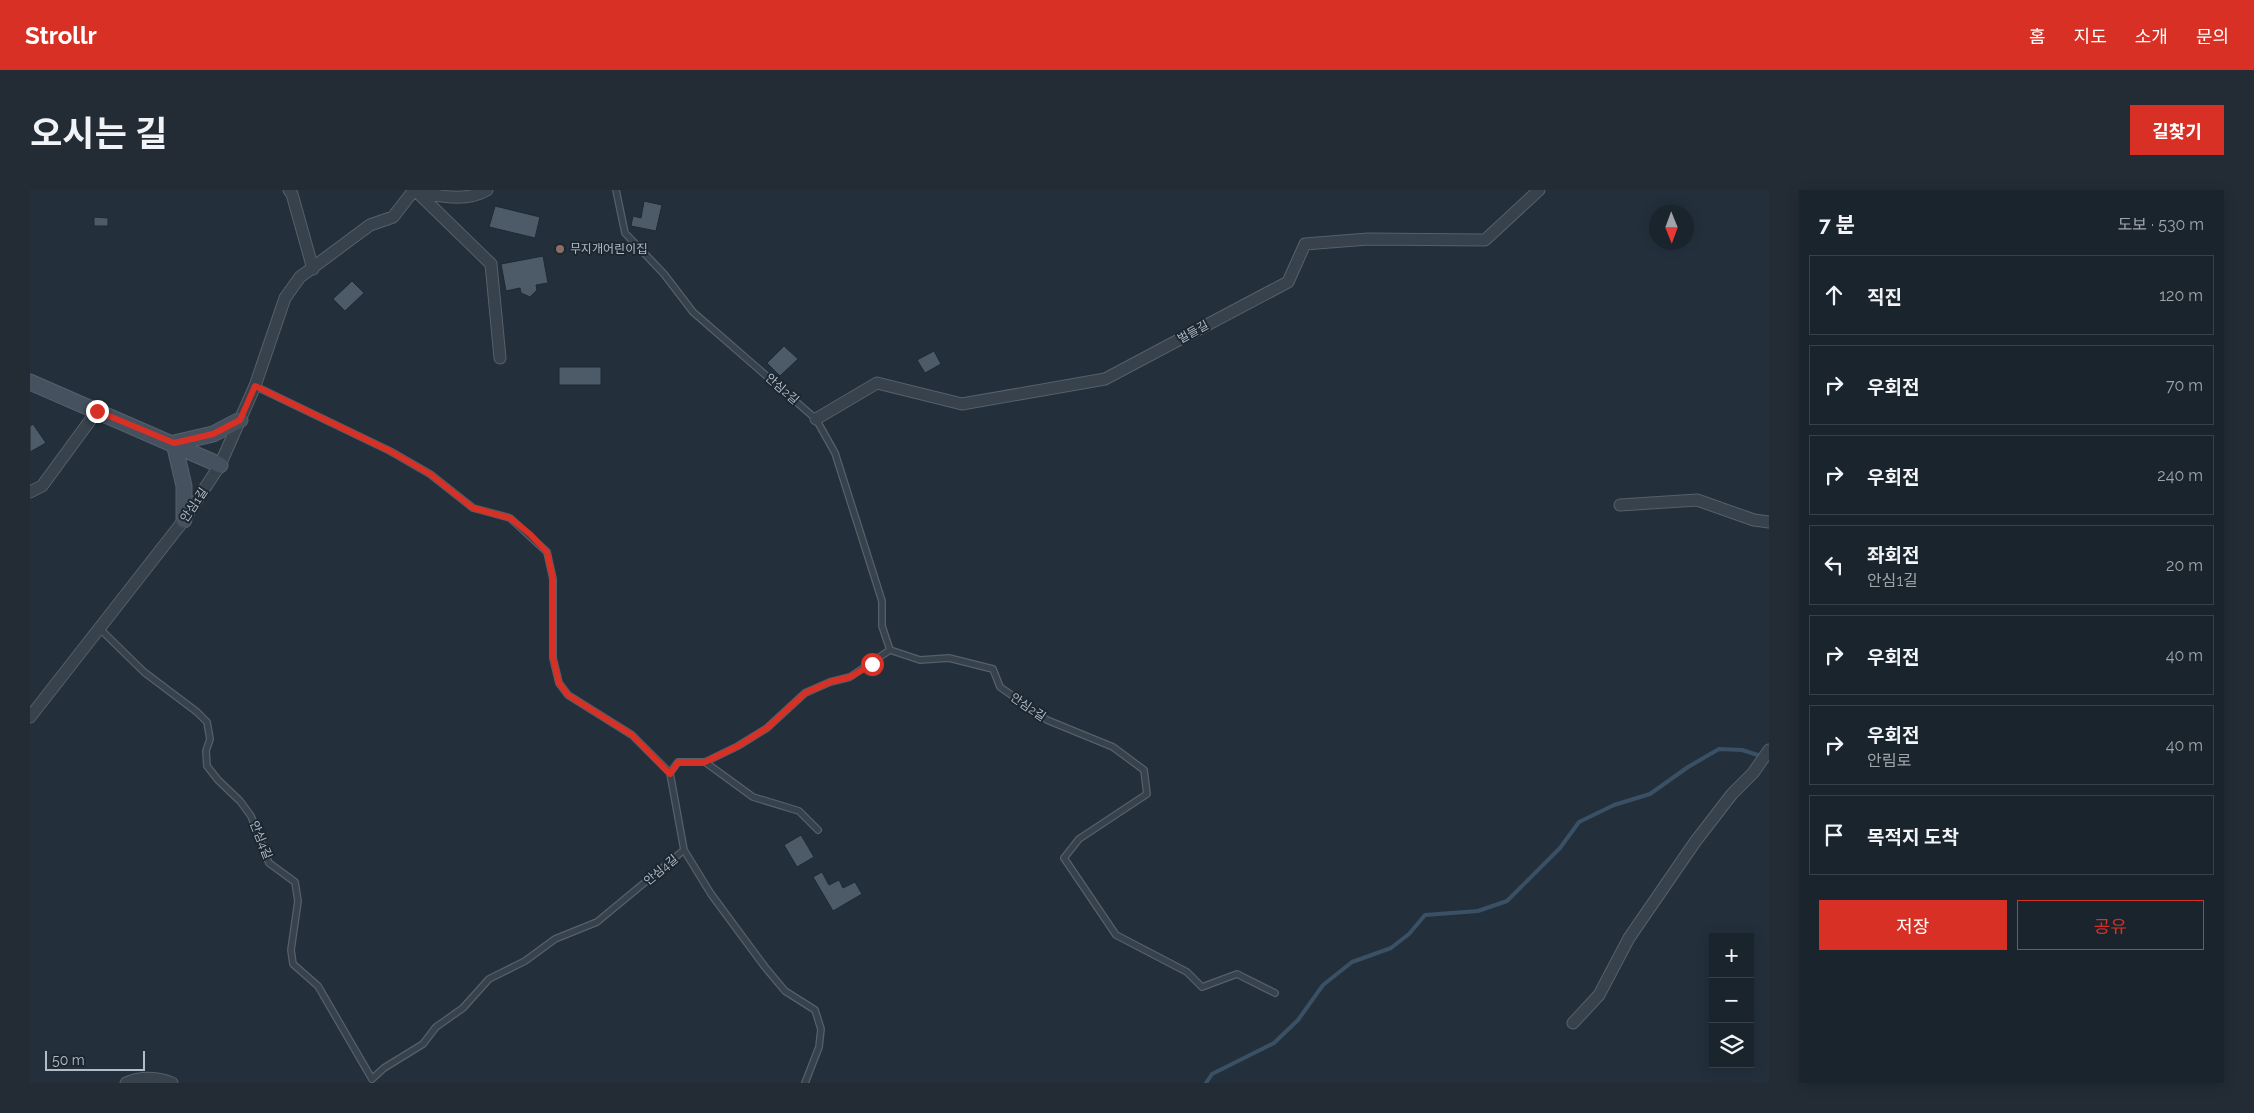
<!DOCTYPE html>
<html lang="ko">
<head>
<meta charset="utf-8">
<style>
	body { margin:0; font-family:Raleway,"Noto Sans KR",sans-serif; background:#232c35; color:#f1f3f6 }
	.controls { position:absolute; right:15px; bottom:15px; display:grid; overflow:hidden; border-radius:0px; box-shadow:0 2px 12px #0003 }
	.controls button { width:45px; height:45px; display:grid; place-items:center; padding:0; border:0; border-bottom:1px solid #384149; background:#1a242d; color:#f1f3f6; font:25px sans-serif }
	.compass { position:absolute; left:1619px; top:15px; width:45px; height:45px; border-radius:50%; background:#1a242d; box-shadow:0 2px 12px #0003; rotate:179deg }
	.scale { position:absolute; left:15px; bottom:12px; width:100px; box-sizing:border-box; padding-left:5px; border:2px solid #b3bdc7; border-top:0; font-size:14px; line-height:18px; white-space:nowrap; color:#b3bdc7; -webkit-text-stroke:4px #1c2731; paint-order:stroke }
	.stop { position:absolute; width:15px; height:15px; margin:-11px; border:4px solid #d93025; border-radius:50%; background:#fff }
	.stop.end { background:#d93025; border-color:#fff; box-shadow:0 1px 5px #0008 }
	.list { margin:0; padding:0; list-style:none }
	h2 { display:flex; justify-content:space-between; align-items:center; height:65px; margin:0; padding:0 20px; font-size:21px }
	h2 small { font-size:16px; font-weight:400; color:#9fa4aa }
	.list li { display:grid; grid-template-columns:32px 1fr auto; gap:15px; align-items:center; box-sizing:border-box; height:80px; margin:0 10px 10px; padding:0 10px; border:1px solid #384149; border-radius:0px }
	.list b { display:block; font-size:19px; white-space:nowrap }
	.list p { margin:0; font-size:16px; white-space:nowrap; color:#9fa4aa }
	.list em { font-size:16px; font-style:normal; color:#9fa4aa }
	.actions { display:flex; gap:10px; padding:15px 20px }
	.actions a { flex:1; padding:11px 0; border:1px solid #d93025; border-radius:0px; text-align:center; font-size:18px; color:#d93025 }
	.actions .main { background:#d93025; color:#fff }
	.icon { flex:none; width:28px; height:28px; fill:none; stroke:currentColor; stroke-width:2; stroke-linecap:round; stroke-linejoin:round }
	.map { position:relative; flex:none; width:1739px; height:893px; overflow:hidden; border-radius:0px }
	header { display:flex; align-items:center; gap:30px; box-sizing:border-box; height:70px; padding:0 25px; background:#d93025; color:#fff }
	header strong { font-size:24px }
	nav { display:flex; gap:28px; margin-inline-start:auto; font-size:18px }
	.intro { display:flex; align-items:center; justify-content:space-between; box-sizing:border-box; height:120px; padding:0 30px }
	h1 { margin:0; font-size:35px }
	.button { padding:12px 22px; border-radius:0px; background:#d93025; color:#fff; font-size:18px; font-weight:700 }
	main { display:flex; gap:30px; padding:0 30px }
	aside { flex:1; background:#1a242d; border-radius:0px; box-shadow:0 2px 12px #0003 }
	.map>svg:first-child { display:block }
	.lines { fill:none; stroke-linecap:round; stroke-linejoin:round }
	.stream { stroke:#395065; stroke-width:4 }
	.building { fill:#4c5b67; stroke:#1e2933 }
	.lane-casing { stroke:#55606a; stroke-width:8 }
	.street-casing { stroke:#55606a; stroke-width:13 }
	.secondary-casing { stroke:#55606a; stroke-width:17 }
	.lane { stroke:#37424c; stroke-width:5.5 }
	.street { stroke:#37424c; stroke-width:11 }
	.secondary { stroke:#45515f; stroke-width:15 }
	.route { stroke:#d93025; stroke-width:6 }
	.education-dot { fill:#8d6e63; stroke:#1c2731; stroke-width:2 }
	.labels { text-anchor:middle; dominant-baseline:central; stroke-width:4; stroke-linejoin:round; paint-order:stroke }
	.poi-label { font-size:12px; fill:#b3bdc7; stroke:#1c2731; text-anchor:start }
	.street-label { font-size:12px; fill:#b3bdc7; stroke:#1c2731 }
</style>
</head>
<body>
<header>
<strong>Strollr</strong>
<nav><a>홈</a><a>지도</a><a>소개</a><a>문의</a></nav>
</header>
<div class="intro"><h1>오시는 길</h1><a class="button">길찾기</a></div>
<main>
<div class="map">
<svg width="1739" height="893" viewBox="0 0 1739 893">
	<rect width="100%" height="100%" fill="#23303c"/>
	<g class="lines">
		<path class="stream" d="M1176,893l6,-9 62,-31 24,-23 25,-35 29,-23 39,-14 18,-14 16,-19 53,-4 29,-10 53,-53 19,-26 35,-17 36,-11 38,-27 31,-18 23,1 19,6"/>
	</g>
	<path class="building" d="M614,11l18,4 -6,26 -25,-5 2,-10 8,2z
		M465,16l45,11 -5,21 -46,-11z
		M64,27l14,1v8h-14z
		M513,66l5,27 -12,2 1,5 -7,7 -9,-4 -1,-5 -14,3 -5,-27z
		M322,91l12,12 -19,18 -12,-12z
		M754,156l14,13 -18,17 -13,-13z
		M904,161l7,13 -16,9 -8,-13z
		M529,177h42v18h-42z
		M3,234l13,19 -16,9v-26z
		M771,645l13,22 -17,10 -13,-22z
		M792,682l7,13 10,-5 4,8 12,-6 7,12 -29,17 -20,-34z"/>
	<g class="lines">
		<defs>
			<path id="lane" d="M586,0l9,43 39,41 29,38 123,107 19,34 47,148v25l8,24 30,10 29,-2 44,11 7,18 47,33 66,27 31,23 3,24 -68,45 -15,19 52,77 71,37 15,15 35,-13 38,19
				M225,196l135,65 40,23 43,34 37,10 37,34 6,27v79l6,25 9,12 64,40 38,38 14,77 27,44 54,73 20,24 30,19 6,19 -2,18 -14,36
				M69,438l45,44 53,40 10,10 3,17 -4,12 1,15 11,14 22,21 11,15 18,47 26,19 3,19 -7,49 2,14 25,22 54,93 12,-11 39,-24 13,-17 27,-19 26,-29 36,-18 30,-22 42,-17 87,-72
				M675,572l48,35 46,14 19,19
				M640,583l8,-11h27l33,-16 29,-18 38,-35 25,-11 20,-5 40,-27"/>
			<path id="street" d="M259,0l3,4 21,75
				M385,0l76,74 9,94
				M388,1c21,6 49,11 69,-1
				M786,229l61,-36 85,21 143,-25 183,-97 17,-38 63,-5 117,1 54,-50
				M0,302l12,-6 55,-75
				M1590,315l77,-5 57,20 15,2
				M0,527l154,-197 36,-55 35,-79 30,-88 15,-21 70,-52 23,-8 21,-27
				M1543,833l26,-28 30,-57 66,-96 37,-48 21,-21 16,-23
				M96,893c16,-7 30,-6 46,0"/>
			<path id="secondary" d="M0,192l190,83
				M154,330v-34l-10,-43 39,-9 27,-14"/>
		</defs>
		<use href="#lane" class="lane-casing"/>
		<use href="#street" class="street-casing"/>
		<use href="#secondary" class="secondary-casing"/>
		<use href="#lane" class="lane"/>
		<use href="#street" class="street"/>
		<use href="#secondary" class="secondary"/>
	</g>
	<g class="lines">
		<path class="route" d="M67,221l77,32 39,-9 27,-14 15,-34 135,65 40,23 43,34 37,10 20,16 17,18 6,27v79l6,25 9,12 64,40 38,39 8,-12h27l33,-16 29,-18 38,-35 25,-11 20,-5 22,-13"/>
	</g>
	<circle class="education-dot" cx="530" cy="59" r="5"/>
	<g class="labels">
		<g class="poi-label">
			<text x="540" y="59">무지개어린이집</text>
		</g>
		<g class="street-label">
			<text transform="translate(1163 142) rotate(-29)">벌들길</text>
			<text transform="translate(752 199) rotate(41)">안심2길</text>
			<text transform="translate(164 315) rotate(-56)">안심1길</text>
			<text transform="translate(998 517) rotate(34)">안심2길</text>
			<text transform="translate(231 650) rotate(68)">안심4길</text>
			<text transform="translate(631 680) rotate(-40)">안심4길</text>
		</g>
	</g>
</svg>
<div class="controls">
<button>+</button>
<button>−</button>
<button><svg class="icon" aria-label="layers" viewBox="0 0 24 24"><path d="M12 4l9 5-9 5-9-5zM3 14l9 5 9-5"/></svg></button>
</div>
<svg class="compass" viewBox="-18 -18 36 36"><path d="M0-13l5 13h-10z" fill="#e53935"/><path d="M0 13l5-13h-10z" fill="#9fa4aa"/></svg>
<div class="scale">50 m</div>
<div class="stop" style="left:842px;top:474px"></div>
<div class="stop end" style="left:67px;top:221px"></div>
</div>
<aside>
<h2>7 분<small>도보 · 530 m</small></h2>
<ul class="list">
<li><svg class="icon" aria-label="ahead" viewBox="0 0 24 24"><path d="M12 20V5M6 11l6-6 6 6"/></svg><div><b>직진</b></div><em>120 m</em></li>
<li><svg class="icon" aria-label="right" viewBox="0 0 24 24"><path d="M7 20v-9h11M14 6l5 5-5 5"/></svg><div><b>우회전</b></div><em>70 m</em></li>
<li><svg class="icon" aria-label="right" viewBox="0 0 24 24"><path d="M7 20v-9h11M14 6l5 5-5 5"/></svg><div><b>우회전</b></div><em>240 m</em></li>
<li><svg class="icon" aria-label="left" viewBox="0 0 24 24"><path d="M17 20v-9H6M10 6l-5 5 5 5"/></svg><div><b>좌회전</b><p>안심1길</p></div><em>20 m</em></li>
<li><svg class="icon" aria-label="right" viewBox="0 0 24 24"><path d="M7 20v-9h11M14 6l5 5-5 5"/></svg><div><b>우회전</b></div><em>40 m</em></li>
<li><svg class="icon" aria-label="right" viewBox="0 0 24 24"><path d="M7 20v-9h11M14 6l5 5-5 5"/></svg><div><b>우회전</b><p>안림로</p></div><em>40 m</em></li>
<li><svg class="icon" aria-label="arrive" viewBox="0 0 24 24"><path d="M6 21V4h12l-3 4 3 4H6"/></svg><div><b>목적지 도착</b></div></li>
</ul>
<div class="actions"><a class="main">저장</a><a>공유</a></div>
</aside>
</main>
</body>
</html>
